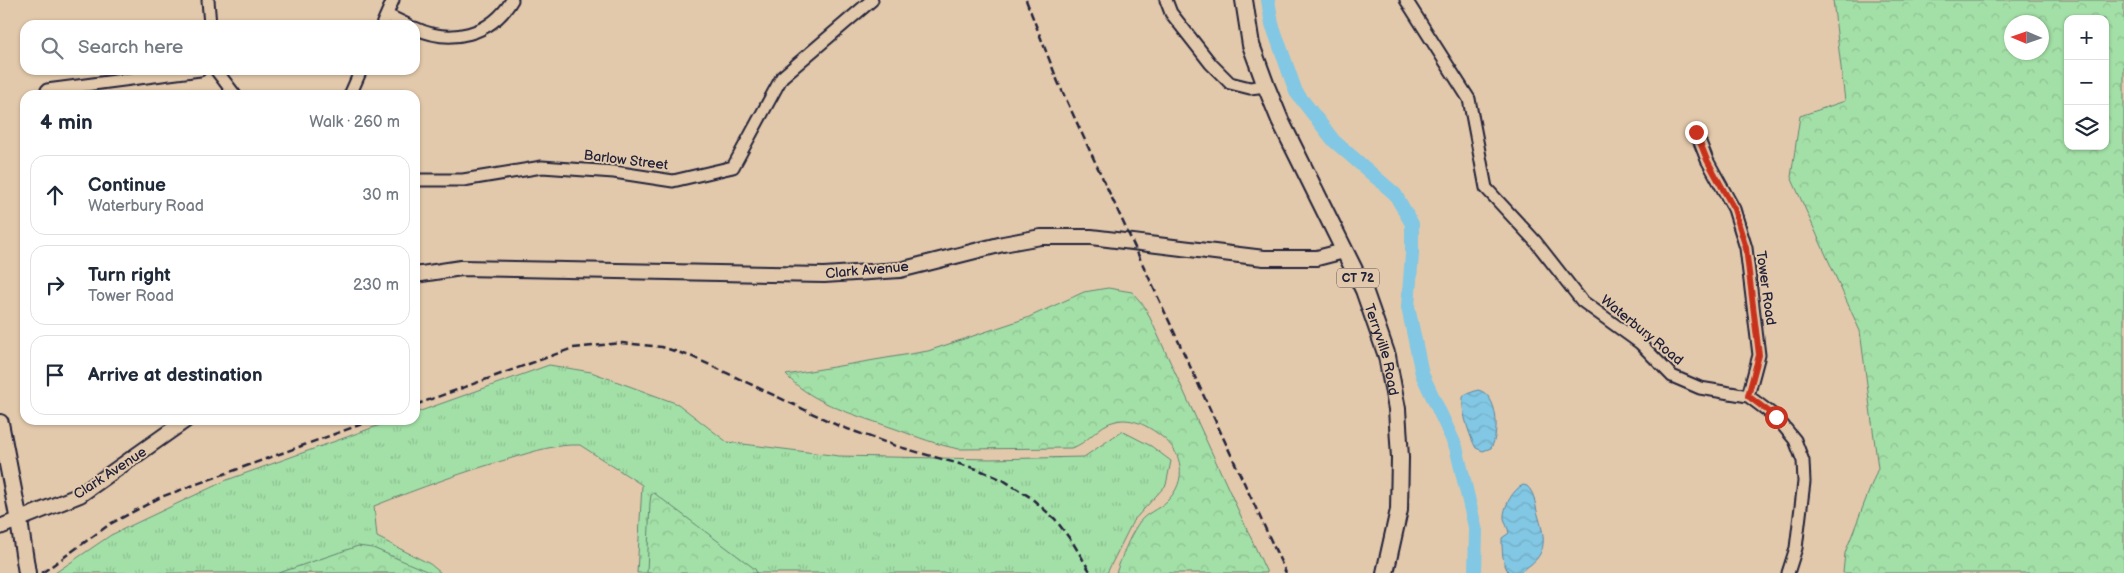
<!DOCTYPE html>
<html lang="en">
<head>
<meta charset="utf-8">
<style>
	body { margin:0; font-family:"Balsamiq Sans",sans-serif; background:#f2f2f3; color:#1f2937 }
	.controls { position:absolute; right:15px; top:15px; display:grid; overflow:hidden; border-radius:10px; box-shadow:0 1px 4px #0004 }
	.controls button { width:45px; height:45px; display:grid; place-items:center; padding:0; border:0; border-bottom:1px solid #e0e1e3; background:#fff; color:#1f2937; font:25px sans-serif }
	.compass { position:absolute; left:2004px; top:15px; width:45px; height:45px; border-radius:50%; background:#fff; box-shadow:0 1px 4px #0004; rotate:272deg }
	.stop { position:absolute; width:15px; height:15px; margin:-11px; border:4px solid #c8321e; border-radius:50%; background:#fff }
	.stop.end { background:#c8321e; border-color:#fff; box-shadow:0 1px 5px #0008 }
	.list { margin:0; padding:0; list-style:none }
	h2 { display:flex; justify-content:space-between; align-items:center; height:65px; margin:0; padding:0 20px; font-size:21px }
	h2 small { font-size:16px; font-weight:400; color:#747a83 }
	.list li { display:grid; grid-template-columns:32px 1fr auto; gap:15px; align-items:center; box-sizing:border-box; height:80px; margin:0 10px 10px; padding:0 10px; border:1px solid #e0e1e3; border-radius:15px }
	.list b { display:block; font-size:19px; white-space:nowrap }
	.list p { margin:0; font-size:16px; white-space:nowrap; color:#747a83 }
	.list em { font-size:16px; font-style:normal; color:#747a83 }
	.icon { flex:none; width:28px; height:28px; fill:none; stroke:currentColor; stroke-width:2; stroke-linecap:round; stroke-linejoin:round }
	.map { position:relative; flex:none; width:2124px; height:573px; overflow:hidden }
	.search { position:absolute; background:#fff; box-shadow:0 1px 4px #0004; left:20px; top:20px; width:400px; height:55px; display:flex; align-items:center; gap:12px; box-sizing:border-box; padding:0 18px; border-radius:15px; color:#747a83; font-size:19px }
	.panel { position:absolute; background:#fff; box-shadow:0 1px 4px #0004; left:20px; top:90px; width:400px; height:335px; border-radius:15px }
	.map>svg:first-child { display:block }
	.grass { fill:url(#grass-tufts); stroke:#628171 }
	.forest { fill:url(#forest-crowns); stroke:#628171; fill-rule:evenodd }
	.water { fill:url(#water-waves); stroke:#5c85a0 }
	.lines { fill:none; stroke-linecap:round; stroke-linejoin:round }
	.river { stroke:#82c7e3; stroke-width:14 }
	.minor-casing { stroke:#22223b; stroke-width:15 }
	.major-casing { stroke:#22223b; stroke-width:18 }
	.highway-casing { stroke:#22223b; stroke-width:20 }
	.minor { stroke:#e3c9ab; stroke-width:11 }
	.major { stroke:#e3c9ab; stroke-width:14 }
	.highway { stroke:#e3c9ab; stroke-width:16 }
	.rail { stroke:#22223b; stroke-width:2.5; stroke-dasharray:8 4; stroke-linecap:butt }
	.route { stroke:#c8321e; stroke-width:6 }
	.labels { text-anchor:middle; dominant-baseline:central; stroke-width:4; stroke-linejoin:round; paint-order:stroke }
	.shield { fill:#e3c9ab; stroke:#5c545d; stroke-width:1 }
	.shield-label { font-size:12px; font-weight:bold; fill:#22223b }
	.street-label { font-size:14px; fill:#22223b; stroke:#e3c9ab }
</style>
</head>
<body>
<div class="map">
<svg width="2124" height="573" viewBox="0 0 2124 573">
	<defs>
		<pattern id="grass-tufts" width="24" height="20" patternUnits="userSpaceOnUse" patternTransform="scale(1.25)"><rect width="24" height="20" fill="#a3e0a7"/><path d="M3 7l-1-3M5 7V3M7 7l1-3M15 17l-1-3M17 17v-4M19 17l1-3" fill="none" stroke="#8cc091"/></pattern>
		<pattern id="forest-crowns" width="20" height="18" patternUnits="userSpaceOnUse" patternTransform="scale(1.25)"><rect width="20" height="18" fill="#a3e0a7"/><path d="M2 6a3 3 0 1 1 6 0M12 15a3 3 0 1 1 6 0" fill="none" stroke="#8cc091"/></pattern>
		<pattern id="water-waves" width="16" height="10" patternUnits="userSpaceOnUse" patternTransform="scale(1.25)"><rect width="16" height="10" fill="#82c7e3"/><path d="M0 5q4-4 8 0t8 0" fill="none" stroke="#70abc4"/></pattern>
	</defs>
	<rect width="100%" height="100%" fill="#e3c9ab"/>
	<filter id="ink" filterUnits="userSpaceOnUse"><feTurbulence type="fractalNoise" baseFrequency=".02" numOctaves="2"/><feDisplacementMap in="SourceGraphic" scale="10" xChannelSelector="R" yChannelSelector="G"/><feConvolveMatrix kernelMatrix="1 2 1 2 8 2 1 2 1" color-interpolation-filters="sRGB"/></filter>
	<g filter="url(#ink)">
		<path class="grass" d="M549,365l42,7 87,32 49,38 112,14 151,3 94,-2 38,-26 29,15 20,15 -5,24 -33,36 -26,52h-470l5,-88 -62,-40c-24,-1 -45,6 -68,13 -47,13 -92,30 -138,48l3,31 53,27 11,9h-386l56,-38 116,-55 167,-60h21v-7z"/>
		<path class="forest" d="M1833,0h291v573h-281l2,-20 33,-85 -18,-137 -69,-154 9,-61 45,-15zM2068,19h37v127h-37zM2042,22v30h-30v-30z
			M1108,288l24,4 13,15 122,266h-151c6,-16 12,-34 22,-49 7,-11 20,-14 29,-23 21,-20 16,-49 -6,-65 -13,-10 -29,-19 -45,-15 -18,3 -28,23 -45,27l-112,1c-21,-4 -42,-12 -63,-20 -37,-13 -82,-24 -110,-54l142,-24 99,-33 57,-26z
			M654,493l101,76 2,4h-110l3,-71 1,-7z
			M358,546l15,2 58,25h-152z"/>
		<path class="water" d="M1478,390c20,4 22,43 13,58l-8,3 -7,-3c-6,-10 -17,-43 -12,-53z
			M1523,485l4,1c7,6 8,17 10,25 6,21 13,39 -7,54 -8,6 -10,8 -21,8 -7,-10 -7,-23 -7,-35l7,-5c-1,-5 -4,-10 -5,-15 -1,-10 9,-29 19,-33z"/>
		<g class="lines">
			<path class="river" d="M1268,0l4,24 24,68 38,49 61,53 17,30v30l-4,53 14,67 34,73 20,84 -1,42"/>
			<defs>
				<path id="minor" d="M208,0l2,25
					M1166,0l5,13 40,51 19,19 20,5 16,-2
					M1406,0l63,99 17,89 49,53 47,60 58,42 32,33 28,12 48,8 28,21 19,23 8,21 1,21 -8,66 -8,25
					M387,15l21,10
					M382,25l11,-25
					M415,28c36,17 76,7 97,-28
					M216,70l19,25
					M47,90l153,-20
					M350,95l11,-25
					M1696,132l11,28 27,49 12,39 13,107 -11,41
					M415,180h48l79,-13 72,5 59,9 60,-14 49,-90 90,-77"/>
				<path id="major" d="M415,275l46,-7 363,7 76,-5 103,-26 38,-7h50l173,21h53l27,-7
					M0,527l80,-32 106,-75"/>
				<g id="highway">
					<path id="s1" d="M1244,0l7,45 15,41 14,34 84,170 23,66 10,53 3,49 -1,52 -14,63"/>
					<path d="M0,423l19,98 8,52"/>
				</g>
			</defs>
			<use href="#minor" class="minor-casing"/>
			<use href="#major" class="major-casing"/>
			<use href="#highway" class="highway-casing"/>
			<use href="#minor" class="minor"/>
			<use href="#major" class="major"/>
			<use href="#highway" class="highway"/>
			<path class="rail" d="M1026,0l32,82 228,491
				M415,405l158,-57 49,-5 40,4 31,10 146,69 57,20 81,23 26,11 27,17 25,22 18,24 18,30
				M42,573l68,-49 51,-27 212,-77"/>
		</g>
	</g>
	<g class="lines" filter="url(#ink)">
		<path class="route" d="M1696,132l11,28 27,49 12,39 13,107 -11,41 28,21"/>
	</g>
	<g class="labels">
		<rect class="shield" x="1337" y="268.5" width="42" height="19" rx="4"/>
		<g class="shield-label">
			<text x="1358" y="278">CT 72</text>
		</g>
		<g class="street-label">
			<text transform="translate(626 160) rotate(7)">Barlow Street</text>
			<text transform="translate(867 270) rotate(-5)">Clark Avenue</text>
			<text transform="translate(1766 288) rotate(82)">Tower Road</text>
			<text transform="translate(1642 330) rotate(39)">Waterbury Road</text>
			<text stroke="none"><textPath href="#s1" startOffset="378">Terryville Road</textPath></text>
			<text transform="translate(110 473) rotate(-33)">Clark Avenue</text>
		</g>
	</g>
</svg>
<div class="controls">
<button>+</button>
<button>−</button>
<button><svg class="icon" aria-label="layers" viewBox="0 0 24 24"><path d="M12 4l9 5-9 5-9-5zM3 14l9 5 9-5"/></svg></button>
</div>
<svg class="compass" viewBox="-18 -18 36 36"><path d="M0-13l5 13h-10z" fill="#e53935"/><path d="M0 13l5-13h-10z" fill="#747a83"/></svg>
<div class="stop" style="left:1776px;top:417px"></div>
<div class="stop end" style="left:1696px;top:132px"></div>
<div class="search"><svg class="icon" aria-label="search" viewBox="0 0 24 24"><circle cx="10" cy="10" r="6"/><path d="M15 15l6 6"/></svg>Search here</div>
<section class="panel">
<h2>4 min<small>Walk · 260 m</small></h2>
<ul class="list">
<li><svg class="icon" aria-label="ahead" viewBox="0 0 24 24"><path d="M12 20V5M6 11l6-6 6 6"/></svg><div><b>Continue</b><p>Waterbury Road</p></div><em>30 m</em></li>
<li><svg class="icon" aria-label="right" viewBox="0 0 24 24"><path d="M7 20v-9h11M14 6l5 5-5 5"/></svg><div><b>Turn right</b><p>Tower Road</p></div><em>230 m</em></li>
<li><svg class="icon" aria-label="arrive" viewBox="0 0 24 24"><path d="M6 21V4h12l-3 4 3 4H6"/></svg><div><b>Arrive at destination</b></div></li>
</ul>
</section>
</div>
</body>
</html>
